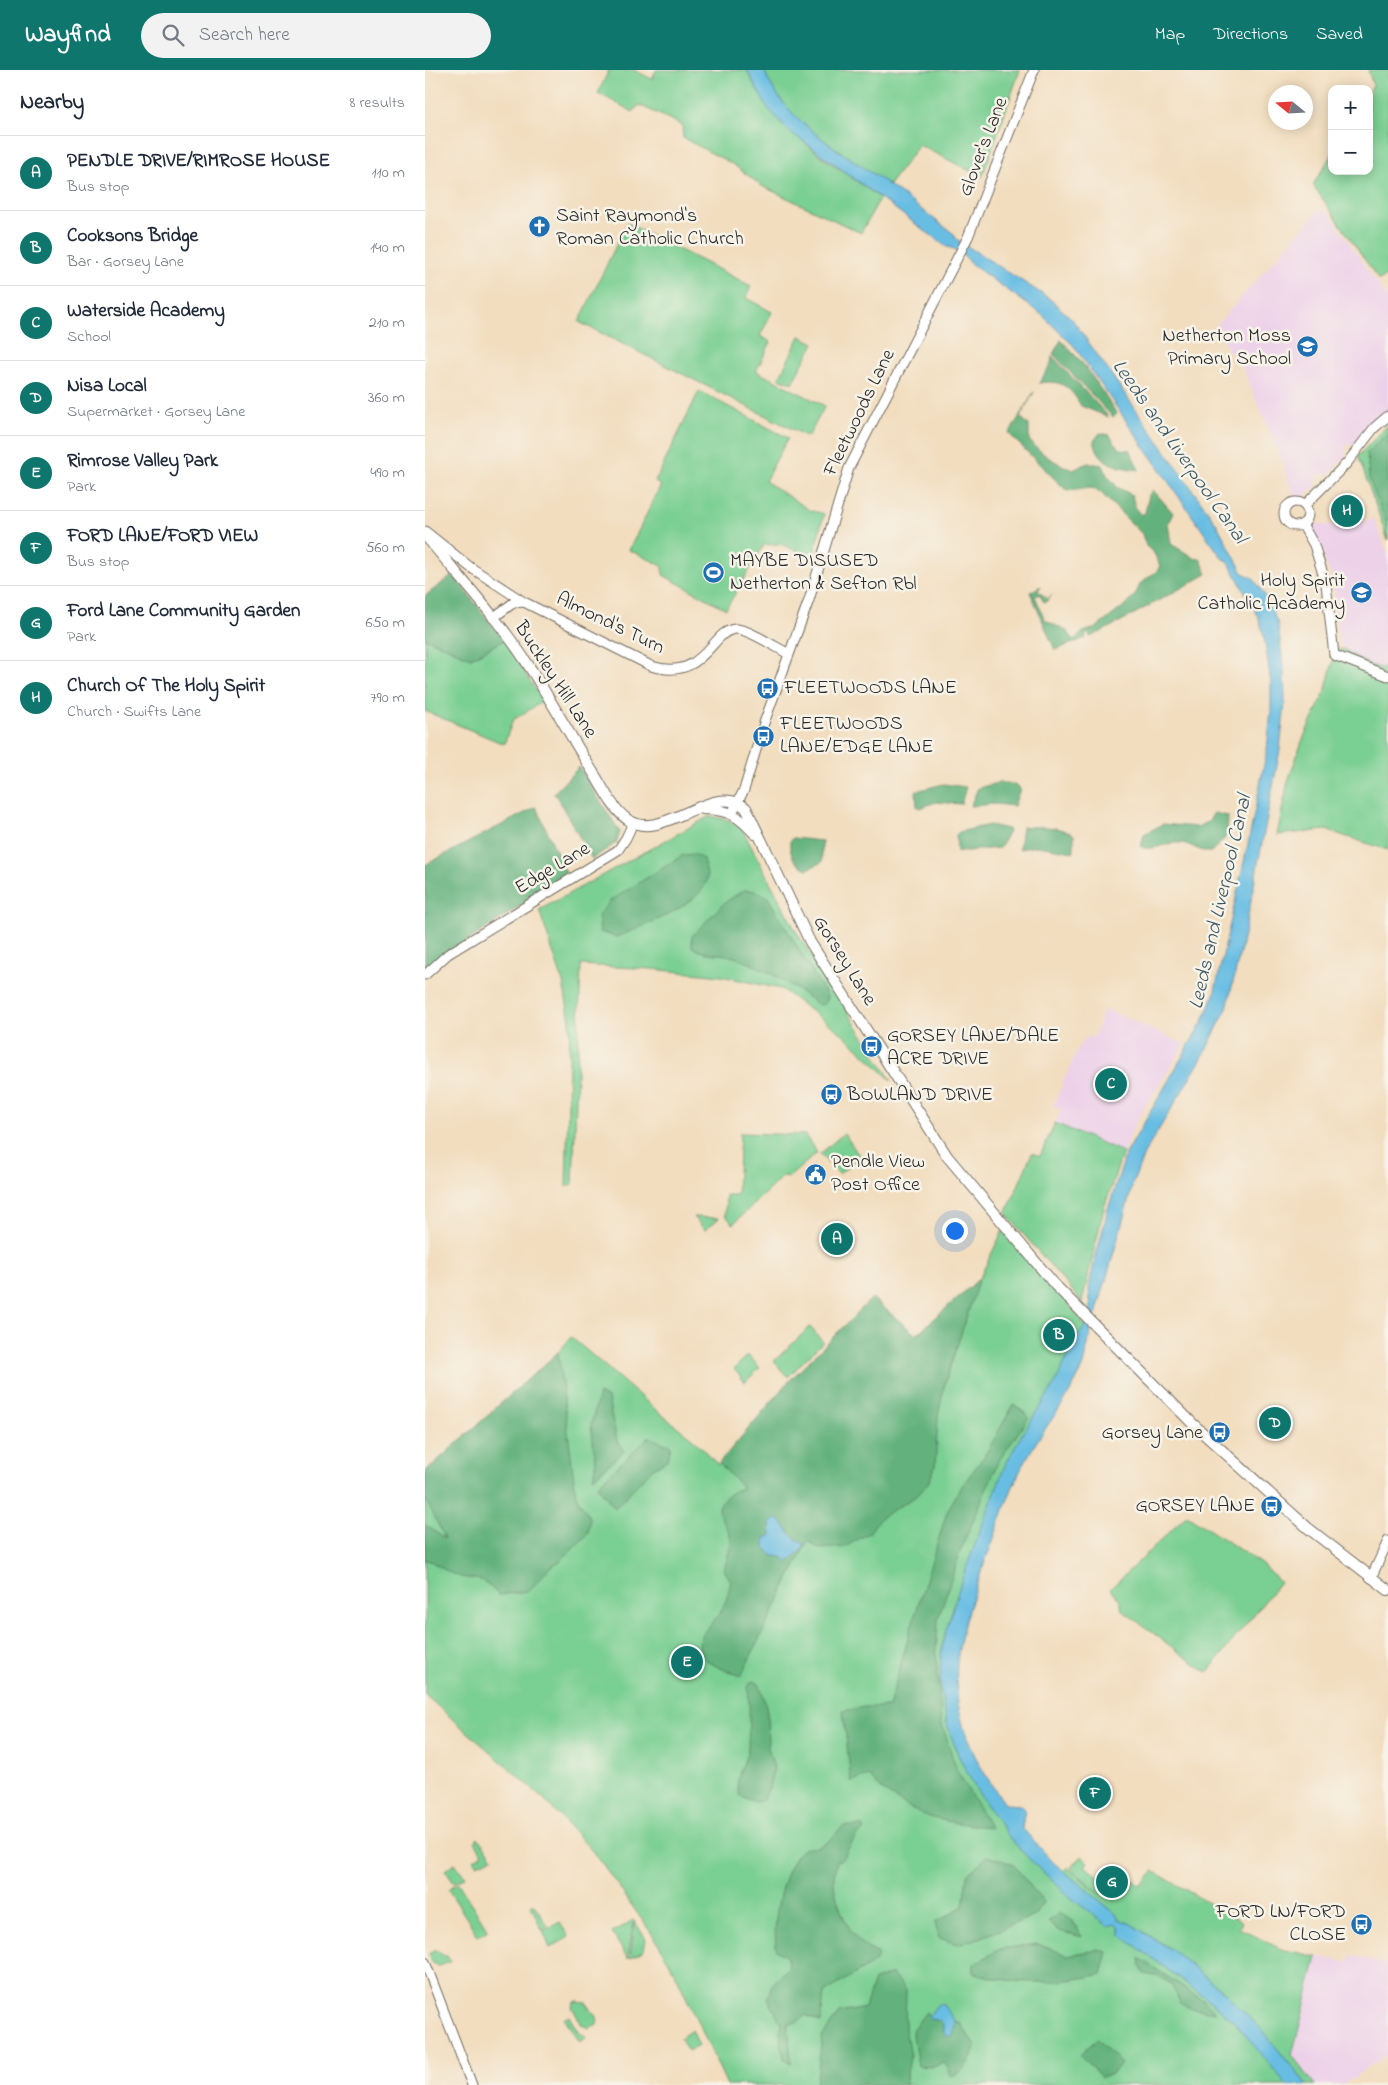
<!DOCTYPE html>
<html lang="en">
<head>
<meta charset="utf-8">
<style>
	body { margin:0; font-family:"Indie Flower",sans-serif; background:#f2f2f3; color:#1f2937 }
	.controls { position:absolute; right:15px; top:15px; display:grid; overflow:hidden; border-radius:10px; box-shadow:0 2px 12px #0003 }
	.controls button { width:45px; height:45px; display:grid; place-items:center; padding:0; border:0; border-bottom:1px solid #e0e1e3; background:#fff; color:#1f2937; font:25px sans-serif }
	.compass { position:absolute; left:843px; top:15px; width:45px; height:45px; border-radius:50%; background:#fff; box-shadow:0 2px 12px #0003; rotate:288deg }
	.you { position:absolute; left:529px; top:1160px; width:18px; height:18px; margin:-12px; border:4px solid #fff; border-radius:50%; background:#1a73e8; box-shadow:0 0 0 8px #1a73e833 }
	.badge { display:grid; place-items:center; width:32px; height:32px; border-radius:50%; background:#0f766e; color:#fff; font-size:16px; font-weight:700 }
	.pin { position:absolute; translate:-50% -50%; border:2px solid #fff; box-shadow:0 1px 5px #0006 }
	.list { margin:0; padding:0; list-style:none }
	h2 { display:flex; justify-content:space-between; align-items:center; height:65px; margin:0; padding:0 20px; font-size:21px }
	h2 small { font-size:16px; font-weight:400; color:#747a83 }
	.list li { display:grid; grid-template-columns:32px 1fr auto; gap:15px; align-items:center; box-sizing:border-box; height:75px; padding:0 20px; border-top:1px solid #e0e1e3 }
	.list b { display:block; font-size:19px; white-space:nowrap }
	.list p { margin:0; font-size:16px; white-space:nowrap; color:#747a83 }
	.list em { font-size:16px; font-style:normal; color:#747a83 }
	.icon { flex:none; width:28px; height:28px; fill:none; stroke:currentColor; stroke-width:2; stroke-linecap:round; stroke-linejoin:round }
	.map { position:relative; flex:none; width:963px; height:2015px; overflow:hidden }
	header { display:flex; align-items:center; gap:30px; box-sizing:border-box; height:70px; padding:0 25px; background:#0f766e; color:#fff }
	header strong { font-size:24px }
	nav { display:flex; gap:28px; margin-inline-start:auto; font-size:18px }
	.search { width:350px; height:45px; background:#f2f2f3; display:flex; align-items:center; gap:12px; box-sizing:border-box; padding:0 18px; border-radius:28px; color:#747a83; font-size:19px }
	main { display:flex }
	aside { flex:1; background:#fff }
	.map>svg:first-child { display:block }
	.built { fill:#edd1e9 }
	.green { fill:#7acf93; stroke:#527d5f }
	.forest { fill:#63b27d; stroke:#476e54 }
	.water { fill:#67bde3; stroke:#497487 }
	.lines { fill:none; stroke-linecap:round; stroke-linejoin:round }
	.tertiary-casing { stroke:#71695e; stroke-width:11 }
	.secondary-casing { stroke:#71695e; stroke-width:12 }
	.tertiary { stroke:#fff; stroke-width:9 }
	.secondary { stroke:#fff; stroke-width:10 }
	.labels { text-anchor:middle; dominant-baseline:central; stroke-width:5; stroke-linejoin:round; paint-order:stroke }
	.street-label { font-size:20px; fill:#2b2b2b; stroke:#f7f3e8 }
	.poi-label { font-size:20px; fill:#2b2b2b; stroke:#f7f3e8; text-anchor:start }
	.water-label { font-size:21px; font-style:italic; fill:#3d5762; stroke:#f7f3e8 }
</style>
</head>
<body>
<header>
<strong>Wayfind</strong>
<div class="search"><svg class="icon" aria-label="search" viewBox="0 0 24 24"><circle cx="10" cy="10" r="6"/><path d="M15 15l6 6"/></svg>Search here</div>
<nav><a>Map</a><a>Directions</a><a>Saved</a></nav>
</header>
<main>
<aside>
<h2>Nearby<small>8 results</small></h2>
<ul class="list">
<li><span class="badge">A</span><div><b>PENDLE DRIVE/RIMROSE HOUSE</b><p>Bus stop</p></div><em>110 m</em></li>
<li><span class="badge">B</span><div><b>Cooksons Bridge</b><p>Bar · Gorsey Lane</p></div><em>140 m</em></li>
<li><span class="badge">C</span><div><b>Waterside Academy</b><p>School</p></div><em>210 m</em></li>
<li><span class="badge">D</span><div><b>Nisa Local</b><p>Supermarket · Gorsey Lane</p></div><em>360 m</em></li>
<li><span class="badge">E</span><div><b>Rimrose Valley Park</b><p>Park</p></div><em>490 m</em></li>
<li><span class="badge">F</span><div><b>FORD LANE/FORD VIEW</b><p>Bus stop</p></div><em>560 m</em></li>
<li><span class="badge">G</span><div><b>Ford Lane Community Garden</b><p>Park</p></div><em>650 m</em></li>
<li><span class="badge">H</span><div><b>Church Of The Holy Spirit</b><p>Church · Swifts Lane</p></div><em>790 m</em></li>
</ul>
</aside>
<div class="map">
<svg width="963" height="2015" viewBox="0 0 963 2015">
	<rect width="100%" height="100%" fill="#f7f3e8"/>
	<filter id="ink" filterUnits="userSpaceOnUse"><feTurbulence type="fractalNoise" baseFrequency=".02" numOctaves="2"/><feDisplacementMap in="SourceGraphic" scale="10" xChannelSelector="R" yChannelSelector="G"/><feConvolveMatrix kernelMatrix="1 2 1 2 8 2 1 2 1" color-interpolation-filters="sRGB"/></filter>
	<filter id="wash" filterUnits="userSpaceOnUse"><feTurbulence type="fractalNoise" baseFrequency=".0096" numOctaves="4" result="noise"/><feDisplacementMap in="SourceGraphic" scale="20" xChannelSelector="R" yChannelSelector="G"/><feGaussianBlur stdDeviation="1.12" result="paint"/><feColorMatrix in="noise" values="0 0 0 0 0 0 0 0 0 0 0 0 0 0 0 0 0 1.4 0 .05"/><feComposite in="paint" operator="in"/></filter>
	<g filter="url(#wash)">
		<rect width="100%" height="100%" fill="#f2ddbe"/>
		<path class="built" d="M894,140l9,2 60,87v113l-25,22 -7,10 -10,1v11l-18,19 -12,-1 1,11 -12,10 -10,4 -13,-39 -40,-93h-2l-26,-39z
			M949,449l14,35v117l-22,-8 -18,-11 -9,-9 -6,-61 -21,-55 3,-3 30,2z
			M680,939l80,35 -48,76 -14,32 -68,-29 6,-14 -8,-3 28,-64 8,-6 4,2z
			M926,1885l37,10v89l-45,31h-28l-23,-30 25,-98 32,5z"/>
		<path class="green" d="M184,0h25l18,9 4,-9h91c26,60 83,91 133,128l-19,35 -99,-47 -28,-21 -51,-27 -1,-13 -43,-20 -6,7 -35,-19z
			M339,0h256l-38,107 -63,-32 -30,40c-44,-31 -105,-62 -125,-115z
			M943,0h20v205l-9,5 -66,-95 19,-31v17h37v-79l4,-6z
			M202,153l124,63 -5,12 26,14 -12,24 11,6 -15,29 69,35 -17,31 -229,-115z
			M375,266l14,7 -22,40 -13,-5z
			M274,321l89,47 -23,43 44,29 15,4 -11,43 -33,-13 -16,1 -38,64 -63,-34v-9l-34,-16 32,-65 -6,-3z
			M963,355v115l-30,-84z
			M0,568l46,20 33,-18 39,61 -30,19 -9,24 -79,-33z
			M911,579h7l27,16 18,5v180l-62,-20 -49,5 11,-54 15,-42 22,-47z
			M285,746l19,4 13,9 55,104 95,148 -49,-47 -62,-45 -60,-13 -70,-7 -70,-4 -8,219 -7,3 4,-166 -7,-39 -24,-72z
			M630,1053l68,29 -19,56 -22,94 -76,-88 26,-61 8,3z
			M315,1063l65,2 12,18 -28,24 -6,-1 -50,48 -8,-9 1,-20h11z
			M419,1063l16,24 -21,17 -19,-20z
			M268,1147l26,1 -14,12z
			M581,1154l82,105 -57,107 -82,217 15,99 87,118 159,120 87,95h-570l-52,-112 -18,-32 -61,-86 -53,-57 -118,-103v-223l133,-119 13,-16 90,77 32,25 25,26 72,-85 82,-82 44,37 63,-56z
			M385,1257l13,15 -35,35 -14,-16z
			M323,1285l12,13 -15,14 -11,-13z
			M762,1445l74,49 19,18 -73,91 -85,-63 -2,-10 -10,-11z
			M53,1768l15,19 -16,7 -3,-4 5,-4 2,2 -1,-2 3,-2 -8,-12z
			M656,1786l7,6 -3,4 16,13 13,-15 26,22 13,-15 89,51 -3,6 42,21 36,8 -25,98 23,30h-8l-46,-56 -37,-37 -49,-40 -46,-29 -11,-4 -1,-4 -54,-44 4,-4 33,27 -29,-26z
			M30,1793l10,14 -11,6 -9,-13z
			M33,1813l28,44 1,4 -9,5 -30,-47z
			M108,1833l15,23 -6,4 -11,-24z
			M208,1850l1,1 -6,38 -16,-26z
			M135,1852l9,15 -19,11 -7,-17z
			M210,1852l11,17 -2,11 -14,8z
			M12,1880l7,6h3l4,6 -12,4 -8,-4 -3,-8z
			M152,1931l9,1 12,18 -1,4 -8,4 -7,-3 -10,-18 1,-4z
			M144,1946l9,16 9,5 -7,5 -16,-23z
			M267,1960l7,16 -11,5 -8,-13z"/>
		<path class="forest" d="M636,270l24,26 32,48 -4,3 -60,-63z
			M627,286l57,61 -28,-11c-10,-18 -19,-27 -42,-23l12,-19z
			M609,322l-14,25 9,8v15c13,15 25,22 44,30l15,-7 15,2 4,10 10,12 15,8 3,13 6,7 4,-2 4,-18 4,-5 20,23 -5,10 3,21 25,15 4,-1 7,16 -106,58 -11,5 -1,-4 -4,2 1,3 -31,12 -25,-58 11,-6 -3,5 10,8 4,-5 -6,8 -3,-1 -3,-7 -5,2 10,24 22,11 7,9 9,-8 13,-4 32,-25 7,-8 6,-12 16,-12 3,-5 -6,-13 -8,-7 -4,-12 -42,-42 -9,-4 -24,3 -58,-57z
			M963,362v95l-19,-48 -2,-26z
			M675,363l9,2 11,14 10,1 9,20c-22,-3 -39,-5 -45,-29z
			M28,505l51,65 -33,18 -46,-20v-42z
			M154,697l41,65 -4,11 -24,16 -37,-65h-2z
			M572,713h10l11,3 2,3 -6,17 -19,-2 -25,2 8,-18z
			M518,714l23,3 -5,17 -25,-2 -16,6 -3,-1 -1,-16z
			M111,737l31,68 -142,94v-104z
			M789,743l14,3 -1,20 -16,16c-11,1 -19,-8 -30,-9 -13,-2 -27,9 -40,4l3,-13 19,-10 34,3 11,-5z
			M564,755l19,4 1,4c-6,5 -5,11 -10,15l-42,4 -1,-17 3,-3z
			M597,757c18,0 37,-2 52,8v17l-37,-6 -18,3z
			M368,768l29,3v21l-14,7c-13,-4 -19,-14 -18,-28z
			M269,784l9,5c1,6 5,14 4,20 -4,26 -68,48 -90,58l-17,-5 -2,-16 12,-15 73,-46z
			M319,820l12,1 11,5 60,100 -2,8 -6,1c-26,-19 -55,-38 -85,-48 -15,-5 -29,-1 -42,-10v-11l32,-33z
			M554,1209l-34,104 -7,33 -3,51 -7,16 -12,13 -36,22 -11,15 -24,14 -25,2 -12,-8 -67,135c-19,-8 -55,-16 -37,-44 6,-8 15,-15 19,-25 4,-7 6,-17 8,-26l-7,-11c2,-9 7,-22 7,-31 -1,-8 -7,-15 -10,-22 -8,-15 10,-26 22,-29l-24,-25 71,-83 82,-82 44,37z
			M133,1282l18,144 14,22 -2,16 -28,27 -10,6 -21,24 -31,4c-21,-25 -23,-11 -45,-21 -10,-4 -17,-11 -28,-15v-34l20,13 -20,-40v-26z
			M174,1324l9,5 9,41 7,11 -31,27 3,-14 -5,-39z
			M589,1334l15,13 -31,45 -37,87 -23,71 -2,30 5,71 16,50 34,57c-20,-4 -42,-5 -61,-11 -19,-7 -50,-25 -60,-41l-19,5 -8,-70 21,-4h25l21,-76 37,-119 12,-22 26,-35z
			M224,1367l22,9 -4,14 -15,9 -37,39 -18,-22z
			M330,1611l5,4 7,25 1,37 6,21 -5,20 -6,12 -7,2 -16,-6c-8,-20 6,-30 8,-49 1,-19 2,-41 0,-60l3,-5z
			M418,1756h20l2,4 -9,6 -14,23 -5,2c-1,7 -4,16 -3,23 4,26 18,61 44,69l-2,8 -52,32 -3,30 -15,-8 -9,7 -9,1 3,40 -7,-4 -4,-27 1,-9 -13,-25 3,-12 18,-19 -3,-11 -9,-5c-6,-25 4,-84 25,-101 5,-4 13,-1 18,-4 10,-4 16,-13 23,-20z
			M562,1786l26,8 30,38 -7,13 -56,23 -23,6 -18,-6 -4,-15 28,-17 4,-31z
			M634,1843l14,8 9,16 -23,-6 -11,-9z
			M613,1874l29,11 31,-5 10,2 -6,22c-46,10 -83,12 -128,-1v-9l26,-15z
			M714,1888l67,44 10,10 -24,-3 -11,-5 -10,-20 -10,-7 -17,-3 -4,-9z
			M468,1904l13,16 -1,38 5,29 -5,28h-89l6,-48 17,-24 26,-5 9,-28z
			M501,1942l4,7 11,2 4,13 7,-3 3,-10 6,3 14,22c-2,11 -11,28 -24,30l-5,-12 -4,-1 -8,4 -16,-1 -6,-36z
			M672,1969l24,25 -9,10 -11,3 -21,-22z"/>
		<path class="water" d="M322,0h17c21,54 82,83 125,115 22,16 43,33 65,49l2,5 94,60 22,20 144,204 27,50 10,5 13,19 12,27 6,48 1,31 -5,47 -35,181 -18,77 -25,50 -58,96 -11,29c-13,50 -28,99 -42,149 -3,11 -5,22 -8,33 -13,35 -39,61 -56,93 -16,27 -25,59 -36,88 -40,103 -57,162 14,258l16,1 4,4 -3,19 32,35 63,52 2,4 10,4 46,29 49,40 37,37 46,56h-20l-51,-61 -18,-17 -97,-72 -2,-8 -4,-3 -7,2 -38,-29 -43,-40 -17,-19 -34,-49 -18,-34 -11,-31 -7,-39 1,-31 3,-17 18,-58 42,-111 18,-34 33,-50 18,-40 13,-19 5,-17 -2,-18 2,-14 17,-67 18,-55 77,-133 11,-26 34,-151 19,-94 4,-40v-27l-7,-47 -6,-20 -30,-55 -5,-2 -21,-29 -128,-184 -33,-32 -70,-50c-6,-9 -13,-15 -24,-17l-159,-117 -21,-23z
			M349,1449h4c10,9 13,20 27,25l-5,8c-6,3 -8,9 -15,10l-2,-5 -10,-1 -8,-8v-10l6,-3 -1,-11z
			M513,1934l5,1 12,16 -2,14 -4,2 -4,-3 -4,-13 -11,-2 -2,-2z"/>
	</g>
	<g filter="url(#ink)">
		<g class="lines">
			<defs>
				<path id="tertiary" d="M859 444a12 12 0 1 1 24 0a12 12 0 1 1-24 0Z
					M880,435l42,-42 27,-35 14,-12
					M877,454l12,21 12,39 8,71 54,21
					M0,461l45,36 54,35 127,64c55,17 60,-38 86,-37 13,1 40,19 52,25
					M68,548l20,-15 11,-1
					M307,743l12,-23 20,-67 45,-123 40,-132 119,-231 66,-167
					M0,905l23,-21 170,-104 8,-12 7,-15
					M946,1508l17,-37
					M0,1892l47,123"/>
				<path id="secondary" d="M0,465c34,42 72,82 102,128 24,37 45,76 69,114 8,13 18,33 31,42 35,26 85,-40 119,-11l64,134 137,214 108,129 139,140 114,103 80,62
					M278,739c26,1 34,5 52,25"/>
			</defs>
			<use href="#tertiary" class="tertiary-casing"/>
			<use href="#secondary" class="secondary-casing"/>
			<use href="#tertiary" class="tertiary"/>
			<use href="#secondary" class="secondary"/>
		</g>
	</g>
	<defs>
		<symbol id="church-disc" viewBox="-11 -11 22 22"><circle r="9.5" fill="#1f6fb2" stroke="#f7f3e8"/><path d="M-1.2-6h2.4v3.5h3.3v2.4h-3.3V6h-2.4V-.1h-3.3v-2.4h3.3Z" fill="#fff"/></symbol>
		<symbol id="school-disc" viewBox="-11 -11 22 22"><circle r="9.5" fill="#1f6fb2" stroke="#f7f3e8"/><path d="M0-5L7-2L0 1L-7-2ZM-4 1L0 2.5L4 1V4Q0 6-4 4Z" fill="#fff"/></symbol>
		<symbol id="stadium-disc" viewBox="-11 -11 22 22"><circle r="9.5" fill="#1f6fb2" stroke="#f7f3e8"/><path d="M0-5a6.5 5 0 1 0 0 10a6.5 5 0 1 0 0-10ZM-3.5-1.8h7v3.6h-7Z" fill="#fff"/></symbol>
		<symbol id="bus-disc" viewBox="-11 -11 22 22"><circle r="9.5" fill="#1f6fb2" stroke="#f7f3e8"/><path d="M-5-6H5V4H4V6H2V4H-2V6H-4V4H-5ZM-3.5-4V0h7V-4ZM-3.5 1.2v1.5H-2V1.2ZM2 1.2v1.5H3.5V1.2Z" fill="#fff"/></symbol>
		<symbol id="civic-disc" viewBox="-11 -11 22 22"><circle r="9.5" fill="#1f6fb2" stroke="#f7f3e8"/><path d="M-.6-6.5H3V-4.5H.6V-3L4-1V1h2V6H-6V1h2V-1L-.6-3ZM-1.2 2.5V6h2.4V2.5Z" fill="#fff"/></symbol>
	</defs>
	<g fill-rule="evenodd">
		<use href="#church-disc" x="102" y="144" width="25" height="25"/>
		<use href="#school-disc" x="870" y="264" width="25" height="25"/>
		<use href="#stadium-disc" x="276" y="490" width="25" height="25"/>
		<use href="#school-disc" x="924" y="510" width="25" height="25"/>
		<use href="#bus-disc" x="330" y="606" width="25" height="25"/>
		<use href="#bus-disc" x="326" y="654" width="25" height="25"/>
		<use href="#bus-disc" x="434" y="964" width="25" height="25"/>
		<use href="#bus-disc" x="394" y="1012" width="25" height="25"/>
		<use href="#civic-disc" x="378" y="1092" width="25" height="25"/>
		<use href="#bus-disc" x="782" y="1350" width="25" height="25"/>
		<use href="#bus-disc" x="834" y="1424" width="25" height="25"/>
		<use href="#bus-disc" x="924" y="1842" width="25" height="25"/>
	</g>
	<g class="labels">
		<g class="street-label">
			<text transform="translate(559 77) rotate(-69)">Glover's Lane</text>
			<text transform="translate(435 343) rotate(-64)">Fleetwoods Lane</text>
			<text transform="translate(185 554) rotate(26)">Almond's Turn</text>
			<text transform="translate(130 610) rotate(57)">Buckley Hill Lane</text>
			<text transform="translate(128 799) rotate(-31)">Edge Lane</text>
			<text transform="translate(419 891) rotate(58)">Gorsey Lane</text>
		</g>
		<g class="poi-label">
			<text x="131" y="146">Saint Raymond's<tspan x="131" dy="23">Roman Catholic Church</tspan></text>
			<text x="866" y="266" text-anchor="end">Netherton Moss<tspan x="866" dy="23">Primary School</tspan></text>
			<text x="305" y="491">MAYBE DISUSED<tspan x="305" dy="23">Netherton &amp; Sefton Rbl</tspan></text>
			<text x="920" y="511" text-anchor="end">Holy Spirit<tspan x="920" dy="23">Catholic Academy</tspan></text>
			<text x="359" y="618">FLEETWOODS LANE</text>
			<text x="355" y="654">FLEETWOODS<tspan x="355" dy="23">LANE/EDGE LANE</tspan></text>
			<text x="462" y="966">GORSEY LANE/DALE<tspan x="462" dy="23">ACRE DRIVE</tspan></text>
			<text x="422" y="1025">BOWLAND DRIVE</text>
			<text x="406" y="1092">Pendle View<tspan x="406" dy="23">Post Office</tspan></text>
			<text x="778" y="1363" text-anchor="end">Gorsey Lane</text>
			<text x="830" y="1436" text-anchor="end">GORSEY LANE</text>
			<text x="921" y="1842" text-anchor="end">FORD LN/FORD<tspan x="921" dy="23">CLOSE</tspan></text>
		</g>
		<g class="water-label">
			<text transform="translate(754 382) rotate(55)">Leeds and Liverpool Canal</text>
			<text transform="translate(796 832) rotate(-77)">Leeds and Liverpool Canal</text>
		</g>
	</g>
</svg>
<div class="controls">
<button>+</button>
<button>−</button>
</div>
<svg class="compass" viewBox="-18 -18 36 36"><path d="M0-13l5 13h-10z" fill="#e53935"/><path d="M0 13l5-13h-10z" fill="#747a83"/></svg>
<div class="you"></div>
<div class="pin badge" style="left:412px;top:1169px">A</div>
<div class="pin badge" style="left:634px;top:1265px">B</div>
<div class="pin badge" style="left:686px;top:1014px">C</div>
<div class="pin badge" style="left:850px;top:1353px">D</div>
<div class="pin badge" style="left:262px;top:1592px">E</div>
<div class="pin badge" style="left:670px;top:1723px">F</div>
<div class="pin badge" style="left:687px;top:1812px">G</div>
<div class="pin badge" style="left:922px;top:441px">H</div>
</div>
</main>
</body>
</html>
